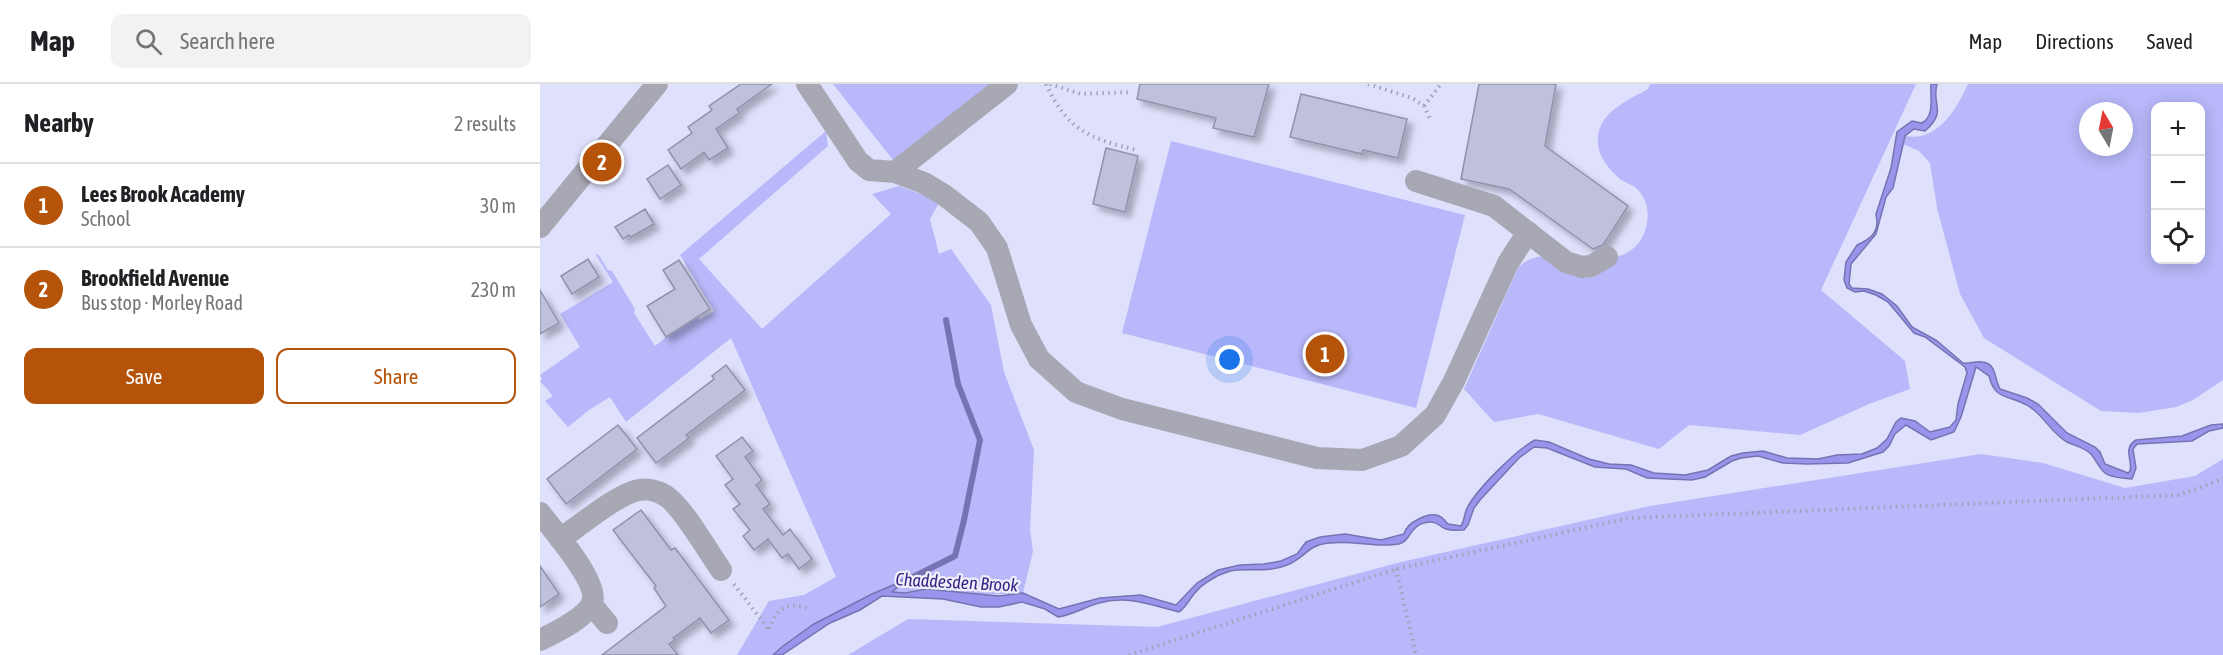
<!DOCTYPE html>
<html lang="en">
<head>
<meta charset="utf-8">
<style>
	body { margin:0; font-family:"Asap Condensed",sans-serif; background:#f2f2f2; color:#202124 }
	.controls { position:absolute; right:18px; top:18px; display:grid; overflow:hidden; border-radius:12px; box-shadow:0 3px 15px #0003 }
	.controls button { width:54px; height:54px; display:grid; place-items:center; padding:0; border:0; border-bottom:2px solid #e0e0e0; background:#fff; color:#202124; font:30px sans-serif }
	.compass { position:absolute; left:1539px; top:18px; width:54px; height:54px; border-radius:50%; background:#fff; box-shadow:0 3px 15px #0003; rotate:350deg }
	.you { position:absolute; left:690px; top:276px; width:21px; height:21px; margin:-15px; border:4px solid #fff; border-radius:50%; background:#1a73e8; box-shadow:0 0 0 9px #1a73e833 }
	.badge { display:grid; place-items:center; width:39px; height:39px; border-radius:50%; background:#b45309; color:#fff; font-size:20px; font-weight:700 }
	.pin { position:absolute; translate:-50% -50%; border:3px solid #fff; box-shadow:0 2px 6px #0006 }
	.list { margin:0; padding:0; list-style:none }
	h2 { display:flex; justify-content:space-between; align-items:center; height:78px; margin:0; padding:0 24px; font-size:26px }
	h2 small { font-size:20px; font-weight:400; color:#757577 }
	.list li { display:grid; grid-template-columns:39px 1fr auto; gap:18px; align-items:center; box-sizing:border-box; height:84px; padding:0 24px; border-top:2px solid #e0e0e0 }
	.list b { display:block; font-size:22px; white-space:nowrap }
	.list p { margin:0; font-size:20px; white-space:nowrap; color:#757577 }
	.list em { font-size:20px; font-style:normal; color:#757577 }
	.actions { display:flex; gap:12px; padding:18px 24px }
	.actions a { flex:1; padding:14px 0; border:2px solid #b45309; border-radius:12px; text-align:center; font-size:21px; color:#b45309 }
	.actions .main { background:#b45309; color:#fff }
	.icon { flex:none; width:33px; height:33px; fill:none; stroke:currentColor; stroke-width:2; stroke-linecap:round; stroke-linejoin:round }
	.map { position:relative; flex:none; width:1683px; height:571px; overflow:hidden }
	header { display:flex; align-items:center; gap:36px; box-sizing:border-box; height:84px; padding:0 30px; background:#fff; border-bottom:2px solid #e0e0e0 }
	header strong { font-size:28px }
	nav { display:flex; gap:33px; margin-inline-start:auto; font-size:21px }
	.search { width:420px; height:54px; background:#f2f2f2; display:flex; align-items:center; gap:15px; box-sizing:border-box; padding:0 21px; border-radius:12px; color:#757577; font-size:22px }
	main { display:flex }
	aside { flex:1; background:#fff }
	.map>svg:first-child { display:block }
	.green { fill:#b8b8fa; fill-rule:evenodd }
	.water { fill:#9995ec; stroke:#7673b3; stroke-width:1.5 }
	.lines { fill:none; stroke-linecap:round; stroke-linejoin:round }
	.stream { stroke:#7673b3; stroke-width:6 }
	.building { fill:#bfc0db; stroke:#9091ab; stroke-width:1.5; filter:url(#shadow) }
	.path { stroke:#a1a1b7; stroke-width:4; stroke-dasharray:1.5 4.5; stroke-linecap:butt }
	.minor { stroke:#a8a8b4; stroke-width:22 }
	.labels { text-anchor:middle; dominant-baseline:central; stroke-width:4.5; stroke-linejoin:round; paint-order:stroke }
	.water-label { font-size:18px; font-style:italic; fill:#382487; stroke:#efeffa }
</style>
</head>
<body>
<header>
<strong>Map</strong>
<div class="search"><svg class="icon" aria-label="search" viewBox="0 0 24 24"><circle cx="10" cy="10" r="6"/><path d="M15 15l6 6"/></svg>Search here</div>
<nav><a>Map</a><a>Directions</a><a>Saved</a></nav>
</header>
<main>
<aside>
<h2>Nearby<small>2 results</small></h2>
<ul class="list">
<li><span class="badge">1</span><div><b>Lees Brook Academy</b><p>School</p></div><em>30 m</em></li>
<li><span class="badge">2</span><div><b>Brookfield Avenue</b><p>Bus stop · Morley Road</p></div><em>230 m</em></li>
</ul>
<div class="actions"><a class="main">Save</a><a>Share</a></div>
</aside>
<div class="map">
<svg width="1683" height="571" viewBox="0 0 1683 571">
	<defs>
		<filter id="shadow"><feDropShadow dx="5.5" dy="5.5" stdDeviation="3" flood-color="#0004"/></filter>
	</defs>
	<rect width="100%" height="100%" fill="#dfe0fc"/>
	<path class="green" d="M293,0h159l-99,76z
		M1110,0h266l-95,206 84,71 5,28 -41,15 -69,31 -111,-10 -30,24 -121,-35 -44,8 -30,-33 54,-121c29,-33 100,16 125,-32 7,-15 7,-35 -6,-47 -4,-4 -11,-6 -16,-9 -12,-11 -25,-25 -23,-42 0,-9 5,-18 11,-24 11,-11 26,-18 39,-25z
		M1428,0h255v296l-30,20 -17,7 -37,6 -38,-2 -117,-73 -24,-44 -23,-86 -7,-45 -11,-12 -16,-7 2,-8c33,6 51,-26 63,-52zM1616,22h44v154h-44zM1548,27h36v36h-36z
		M286,47l2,15 -129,113 63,70 129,-115 -19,-20 27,-8 41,15 -10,18 9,35 12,-5 40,56 13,67 30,78 -4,80 3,21 -10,42c-33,4 -61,-2 -94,-4 -14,-1 -25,6 -38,3l8,-6 19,-7c-50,11 -92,42 -135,67l-10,9h-36l32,-54 35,-6 32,-18 -105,-239 -105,84 -16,-25 -21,13 -21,17 -23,-26 8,-5 -13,-15 2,-2 -2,-4 40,-28 -20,-33 53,-32 -17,-27 2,-1 10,16 4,1 23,38 -1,4 21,33 41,-33 4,7 14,-9 -34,-56z
		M631,57l294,74 -49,193 -294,-75z
		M1441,370l62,9 82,25 70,-12 28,-17v196h-1375l60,-36 249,8 244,-65 249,-56z"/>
	<path class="water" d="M1391,0h6c-6,20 11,27 -12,47l-11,-2 -9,7 -12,52 -7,9 -10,37 -25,30 -2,20 3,4 16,1 14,5 15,12 15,21 24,13 27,23c6,1 12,-2 19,-1 15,1 12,17 18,27l27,9 11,6 29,29 28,14 5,5 5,12 23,9 2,-2c3,-12 -8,-22 6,-31l46,-4 29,-11 12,-1v4l-14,3 -17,10 -55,3 -4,5 3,19 -4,11c-8,-1 -21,-1 -27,-6 -6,-5 -9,-13 -14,-19 -7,-7 -16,-8 -24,-12 -15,-8 -23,-26 -37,-35 -19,-13 -35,-5 -41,-31l-13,-9 -15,50 -7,15 -23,8 -25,-15 -11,9 -6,12 -6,6 -35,11 -41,1 -24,-1 -25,-7 -17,2 -9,3 -27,16 -13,3 -45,-2 -21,-9 -31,-2 -48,-19 -13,-1 -15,11 -39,42 -6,8 -6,17 -4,5c-6,0 -12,1 -18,-1 -7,-2 -8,-8 -16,-7 -21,1 -19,20 -31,22 -23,4 -46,-4 -69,-1 -24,2 -23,14 -43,22 -16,7 -33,4 -50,5 -14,1 -35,13 -43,24 -5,6 -8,13 -15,18 -28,-7 -51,-17 -80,-9 -14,4 -27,12 -41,14l-13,-8 -23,-7 -23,5h-18l-38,-8 -61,-3 -22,14 -30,13 -48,32h-9l10,-9 31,-22 58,-30 26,-11 22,-4 -21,7 -7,6 13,1 21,-4 73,7 24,-3 36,16 41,-11 41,-3 35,10 21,-22 21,-13 22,-5 24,-1 17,-3 16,-7 9,-12 14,-5 25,-3 36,6 23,-6c2,-11 26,-24 37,-17 1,0 6,6 7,7l13,2c4,-6 3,-12 6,-18 10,-19 49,-58 68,-68l14,2 40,17 20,5 22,1 23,8 31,2 23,-5 23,-14 12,-3 20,-2 24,7 31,1 19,-4 25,-1 15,-6 10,-9 9,-17 5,-4 14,3 15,11 20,-5 6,-7 2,-16 9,-31 -2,-6 -40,-30 -11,-4 -26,-31 -12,-7 -12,-4 -9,1 -8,-4 -3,-8 2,-18 11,-17c14,-6 23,-13 19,-31l15,-46 6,-36 15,-11 10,2c13,-7 8,-26 9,-39z"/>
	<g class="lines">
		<path class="stream" d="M357,501l58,-29 9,-36 16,-80 -22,-56 -12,-64"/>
	</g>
	<path class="building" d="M201,0h31l-35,25 2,4 -23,16 12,19 -19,12 -5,-8 -23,17 -13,-19 24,-17 -4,-6 24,-17 -3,-4z
		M600,0h129l-15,53 -41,-9 3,-10 -79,-19z
		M939,0h77l-11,62 83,60 -25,39 -10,4 -84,-60 -48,-10z
		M761,10l106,25 -9,39 -35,-8 -1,4 -72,-17z
		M566,64l32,8 -13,56 -32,-8z
		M128,81l13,20 -21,14 -13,-20z
		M105,125l9,15 -23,13 -2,-2 -6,4 -8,-12z
		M48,175l11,18 -27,17 -11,-18z
		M139,176l31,49 -44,28 -19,-31 28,-17 -12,-19z
		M0,206l19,33 -19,11z
		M186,281l19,25 -59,45 3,3 -33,25 -19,-25 77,-59 -2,-3z
		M78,341l19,24 -71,55 -19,-25z
		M202,353l11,14 -8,6 17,23 -6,5 14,19 -7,5 20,26 7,-6 22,30 -13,10 -11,-15 -6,4 -14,-19 -14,11 -11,-14 7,-6 -17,-21 7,-5 -15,-19 8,-6 -17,-23z
		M101,426l30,40 4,-2 54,72 -18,13 -11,-15 -27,20 2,2 -6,4 9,11h-76l64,-49 -12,-18 2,-2 -43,-56z
		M0,482l19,28 -19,13z"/>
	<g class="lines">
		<path class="path" d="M506,0c21,46 44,55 91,66
			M510,0l31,10 50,-2
			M828,0l44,14 12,8 7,15
			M884,22l17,-22
			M856,485l20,86
			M194,500l35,46
			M229,545c9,-21 15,-27 39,-21
			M589,571l267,-86 234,-51 549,-23 44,-16"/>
		<path class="minor" d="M267,0l51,77 11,9 26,2 112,-88
			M355,88l29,11 20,12 35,27 18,26 24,77 18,34 37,33 46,17 195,49 45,2 39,-14 34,-31 19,-34 54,-118 20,-31
			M876,97l78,25 72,56 16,5 9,-1 16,-9
			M0,143l117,-143
			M0,429c13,17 60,70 52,90 -6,15 -38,30 -52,37
			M20,455c21,-14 52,-41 75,-48 10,-3 22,-1 31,5 16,10 43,57 55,74
			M52,521l15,18"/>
	</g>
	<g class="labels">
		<g class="water-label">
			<text transform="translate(417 498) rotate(3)">Chaddesden Brook</text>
		</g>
	</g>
</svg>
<div class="controls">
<button>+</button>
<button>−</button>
<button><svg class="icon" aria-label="locate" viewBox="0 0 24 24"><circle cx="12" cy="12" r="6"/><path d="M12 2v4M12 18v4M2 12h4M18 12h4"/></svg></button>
</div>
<svg class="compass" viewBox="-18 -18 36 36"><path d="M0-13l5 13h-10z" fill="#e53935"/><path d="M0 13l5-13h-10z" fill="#757577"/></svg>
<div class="you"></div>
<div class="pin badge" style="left:785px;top:270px">1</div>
<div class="pin badge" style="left:62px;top:78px">2</div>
</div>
</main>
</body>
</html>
